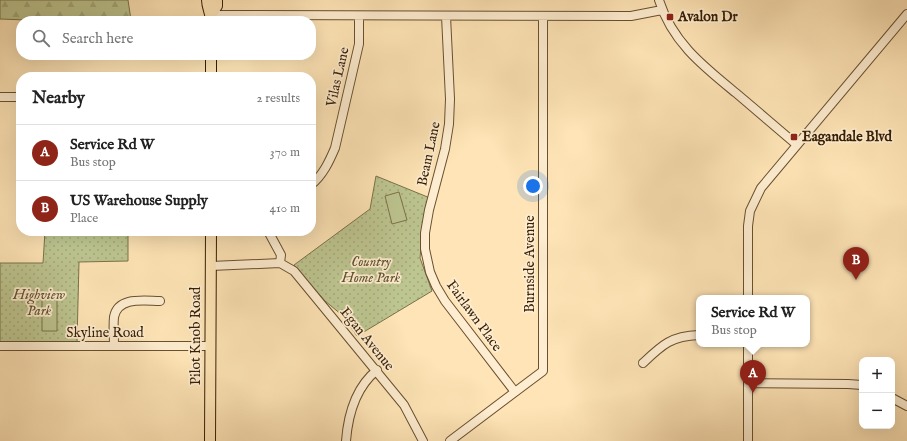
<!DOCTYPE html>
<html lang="en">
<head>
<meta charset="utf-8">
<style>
	body { margin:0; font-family:"IM FELL English",serif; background:#f2f2f2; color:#222 }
	.controls { position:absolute; right:12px; bottom:12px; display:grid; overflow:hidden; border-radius:8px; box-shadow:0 4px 16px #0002 }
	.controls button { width:36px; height:36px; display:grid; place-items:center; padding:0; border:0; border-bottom:1px solid #e0e0e0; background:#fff; color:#222; font:20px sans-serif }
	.you { position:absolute; left:533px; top:186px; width:14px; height:14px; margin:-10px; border:3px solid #fff; border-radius:50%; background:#1a73e8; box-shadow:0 0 0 6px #1a73e833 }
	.badge { display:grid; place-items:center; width:26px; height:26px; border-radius:50%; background:#8f2418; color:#fff; font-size:13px; font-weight:700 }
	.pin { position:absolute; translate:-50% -33px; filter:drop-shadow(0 1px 2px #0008) }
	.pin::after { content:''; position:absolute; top:21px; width:14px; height:12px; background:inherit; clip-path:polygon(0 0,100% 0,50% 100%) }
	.popup { position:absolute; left:696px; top:295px; width:114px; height:52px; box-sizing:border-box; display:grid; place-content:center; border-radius:8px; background:#fff; filter:drop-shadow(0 1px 3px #0005); font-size:13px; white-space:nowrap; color:#767676 }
	.popup b { font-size:15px; color:#222 }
	.popup::after { content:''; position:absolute; left:50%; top:100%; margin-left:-8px; border:8px solid transparent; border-top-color:#fff }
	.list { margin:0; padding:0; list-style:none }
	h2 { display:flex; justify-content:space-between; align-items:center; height:52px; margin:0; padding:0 16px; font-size:17px }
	h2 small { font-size:13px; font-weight:400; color:#767676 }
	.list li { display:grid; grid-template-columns:26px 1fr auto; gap:12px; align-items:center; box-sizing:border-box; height:56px; padding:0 16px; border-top:1px solid #e0e0e0 }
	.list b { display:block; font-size:15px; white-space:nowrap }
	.list p { margin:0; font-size:13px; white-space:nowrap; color:#767676 }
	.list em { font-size:13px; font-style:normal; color:#767676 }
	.icon { flex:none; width:22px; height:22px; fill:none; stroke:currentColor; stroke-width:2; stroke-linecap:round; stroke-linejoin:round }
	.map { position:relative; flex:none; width:907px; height:441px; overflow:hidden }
	.search { position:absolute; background:#fff; box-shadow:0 4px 16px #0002; left:16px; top:16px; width:300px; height:44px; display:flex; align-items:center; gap:10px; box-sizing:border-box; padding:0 14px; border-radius:16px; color:#767676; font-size:15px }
	.panel { position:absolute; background:#fff; box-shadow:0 4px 16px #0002; left:16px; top:72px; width:300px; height:164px; border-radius:16px }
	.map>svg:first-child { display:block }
	.forest { fill:url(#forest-firs); stroke:#7a724a }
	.park { fill:url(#park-dots); stroke:#7a724a }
	.pitch { fill:#bdc590; stroke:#7a724a }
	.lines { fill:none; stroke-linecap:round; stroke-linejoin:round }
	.minor-casing { stroke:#685030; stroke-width:10 }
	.major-casing { stroke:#361e04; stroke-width:12 }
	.minor { stroke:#feedd0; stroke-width:8 }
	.major { stroke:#fee4b6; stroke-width:10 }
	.poi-dot { fill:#8f2418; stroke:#feedd0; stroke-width:1.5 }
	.labels { text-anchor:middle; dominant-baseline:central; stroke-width:3.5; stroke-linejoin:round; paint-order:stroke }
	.poi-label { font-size:14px; font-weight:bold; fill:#361e04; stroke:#feedd0; text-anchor:start }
	.street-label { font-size:14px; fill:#361e04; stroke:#feedd0 }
	.park-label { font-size:14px; font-style:italic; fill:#5e502e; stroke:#feedd0 }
</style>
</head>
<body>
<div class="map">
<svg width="907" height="441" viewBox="0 0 907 441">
	<defs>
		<pattern id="forest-firs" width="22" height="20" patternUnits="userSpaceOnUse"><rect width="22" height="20" fill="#bdc590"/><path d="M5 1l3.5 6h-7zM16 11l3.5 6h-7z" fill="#a3a97b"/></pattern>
		<pattern id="park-dots" width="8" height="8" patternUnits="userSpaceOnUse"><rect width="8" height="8" fill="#bdc590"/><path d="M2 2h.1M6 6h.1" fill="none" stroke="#a3a97b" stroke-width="1.8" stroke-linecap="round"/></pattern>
	</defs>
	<rect width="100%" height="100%" fill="#fee4b6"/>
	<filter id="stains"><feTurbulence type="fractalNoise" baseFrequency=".005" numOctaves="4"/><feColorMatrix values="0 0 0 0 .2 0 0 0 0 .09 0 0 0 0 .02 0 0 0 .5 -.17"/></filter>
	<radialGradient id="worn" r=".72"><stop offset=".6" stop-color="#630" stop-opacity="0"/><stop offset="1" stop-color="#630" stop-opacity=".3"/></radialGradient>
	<path class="forest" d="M0,0h128l3,20 -78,1 -53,-2z"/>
	<path class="park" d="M376,176l54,22 -8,38 -2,22 12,33 -75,45 -15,-21 -17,-14 -31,-36 76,-56z
		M45,231h83v30l-49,1 -2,80h-77v-79h43z"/>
	<path class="pitch" d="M399,192l8,28 -15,4 -7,-28z
		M42,299h15v32h-15z"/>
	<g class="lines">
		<defs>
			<path id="minor" d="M659,0c13,42 44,66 77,93 20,17 41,35 61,52
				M211,15l420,1 31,-6
				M446,16l4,83 -1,25 -4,25 -16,61 -4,23v16l5,23 6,14 9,15 70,91
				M0,97h21
				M311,185c12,-10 18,-23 24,-37l24,-104v-28
				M268,231l13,24 -1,8
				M280,263l14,8 110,134 19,36
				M211,266l69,-3
				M748,298v-72l2,-15 11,-23 146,-174
				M114,345c0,-9 -1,-19 0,-28 4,-21 31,-16 46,-16
				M0,346h210
				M643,363c19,-18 28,-27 56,-28
				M748,383l100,1 14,1
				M892,398l15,8
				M346,441c2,-26 10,-54 31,-71
				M450,441l93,-70v-355
				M748,441v-97"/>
			<path id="major" d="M207,0c0,8 4,13 4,21
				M211,15l6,-9v-6
				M211,77v-22
				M210,441l1,-210"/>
		</defs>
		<use href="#minor" class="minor-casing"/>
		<use href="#major" class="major-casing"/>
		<use href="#minor" class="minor"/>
		<use href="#major" class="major"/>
	</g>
	<g class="poi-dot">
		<rect x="666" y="13" width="8" height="8" rx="2"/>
		<rect x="790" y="133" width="8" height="8" rx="2"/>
	</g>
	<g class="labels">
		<g class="poi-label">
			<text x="678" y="17">Avalon Dr</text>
			<text x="802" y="137">Eagandale Blvd</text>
		</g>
		<g class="street-label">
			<text transform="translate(338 77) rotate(-77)">Vilas Lane</text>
			<text transform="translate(429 154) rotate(-78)">Beam Lane</text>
			<text transform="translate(530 264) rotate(-90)">Burnside Avenue</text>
			<text transform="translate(474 316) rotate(54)">Fairlawn Place</text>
			<text x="105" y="333">Skyline Road</text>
			<text transform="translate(196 336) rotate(-90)">Pilot Knob Road</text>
			<text transform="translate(367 339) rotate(51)">Egan Avenue</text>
		</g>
		<g class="park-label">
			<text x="371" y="262">Country<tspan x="371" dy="16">Home Park</tspan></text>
			<text x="39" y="295">Highview<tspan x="39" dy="16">Park</tspan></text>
		</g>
	</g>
	<rect width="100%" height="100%" filter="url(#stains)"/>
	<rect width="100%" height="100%" fill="url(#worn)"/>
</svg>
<div class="controls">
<button>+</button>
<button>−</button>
</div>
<div class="you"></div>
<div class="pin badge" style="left:753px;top:393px">A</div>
<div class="popup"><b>Service Rd W</b>Bus stop</div>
<div class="pin badge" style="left:856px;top:280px">B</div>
<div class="search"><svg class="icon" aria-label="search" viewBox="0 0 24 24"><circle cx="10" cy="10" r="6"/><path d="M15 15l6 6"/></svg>Search here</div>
<section class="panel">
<h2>Nearby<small>2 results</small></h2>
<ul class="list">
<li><span class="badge">A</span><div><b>Service Rd W</b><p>Bus stop</p></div><em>370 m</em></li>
<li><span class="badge">B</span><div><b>US Warehouse Supply</b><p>Place</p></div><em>410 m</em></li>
</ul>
</section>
</div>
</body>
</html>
